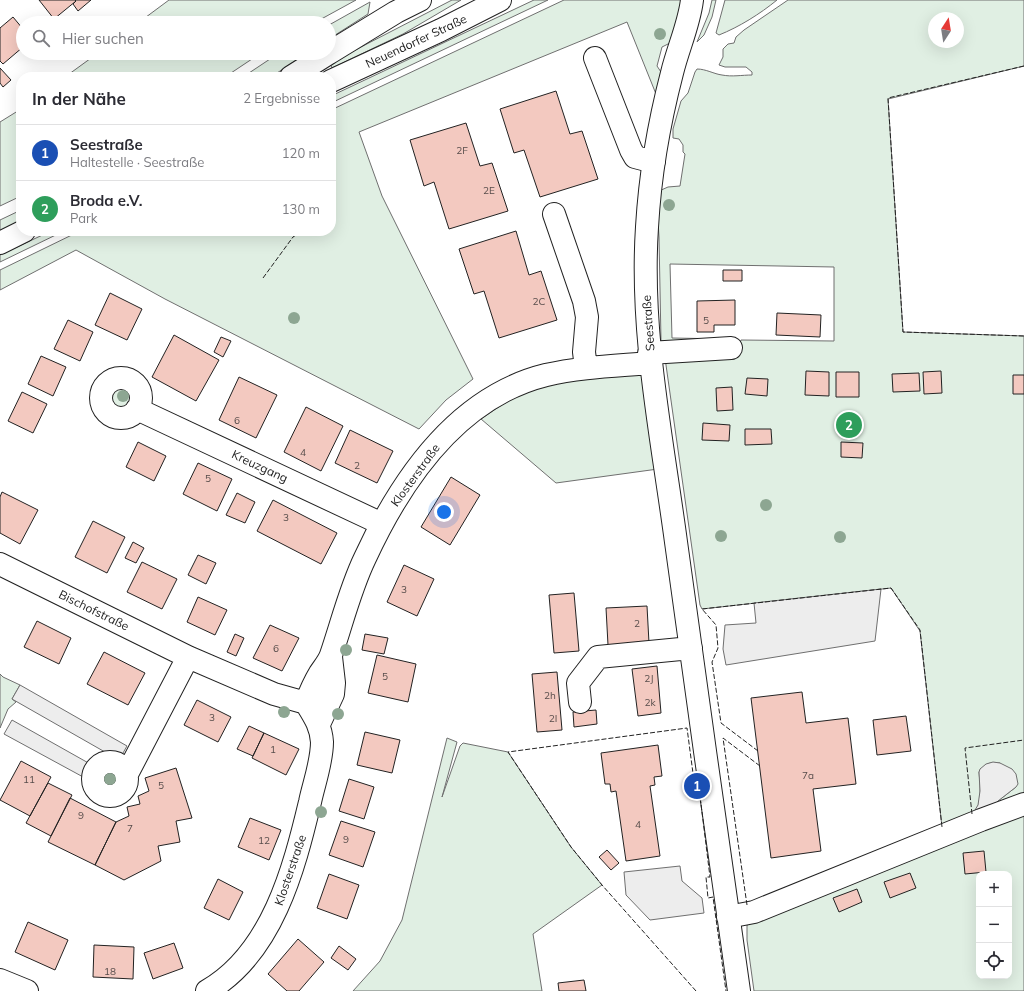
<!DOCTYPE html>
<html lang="de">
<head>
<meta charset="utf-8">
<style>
	body { margin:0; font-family:Mulish,sans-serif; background:#f7f7f7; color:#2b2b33 }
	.controls { position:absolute; right:12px; bottom:12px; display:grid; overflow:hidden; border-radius:8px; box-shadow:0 4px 16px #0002 }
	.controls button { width:36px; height:36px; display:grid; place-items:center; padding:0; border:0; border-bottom:1px solid #e1e1e2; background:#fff; color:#2b2b33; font:20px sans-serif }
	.compass { position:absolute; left:928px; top:12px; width:36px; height:36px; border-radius:50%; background:#fff; box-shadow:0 4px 16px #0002; rotate:12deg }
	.you { position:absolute; left:444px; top:512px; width:14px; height:14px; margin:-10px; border:3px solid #fff; border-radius:50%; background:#1a73e8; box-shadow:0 0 0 6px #1a73e833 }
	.badge { display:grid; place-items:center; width:26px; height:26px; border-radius:50%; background:#0f766e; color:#fff; font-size:13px; font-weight:700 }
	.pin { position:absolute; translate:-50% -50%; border:2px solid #fff; box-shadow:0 1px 4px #0006 }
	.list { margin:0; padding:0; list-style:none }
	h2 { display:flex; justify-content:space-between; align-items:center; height:52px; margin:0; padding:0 16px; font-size:17px }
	h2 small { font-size:13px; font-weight:400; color:#7c7c81 }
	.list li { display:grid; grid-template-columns:26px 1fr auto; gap:12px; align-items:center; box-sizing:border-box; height:56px; padding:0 16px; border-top:1px solid #e1e1e2 }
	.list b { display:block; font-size:15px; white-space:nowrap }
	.list p { margin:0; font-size:13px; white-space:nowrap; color:#7c7c81 }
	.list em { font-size:13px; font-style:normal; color:#7c7c81 }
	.icon { flex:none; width:22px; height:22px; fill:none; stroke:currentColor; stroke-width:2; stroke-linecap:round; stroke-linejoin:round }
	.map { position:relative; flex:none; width:1024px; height:991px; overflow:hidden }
	.search { position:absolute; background:#fff; box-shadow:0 4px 16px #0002; left:16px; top:16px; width:320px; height:44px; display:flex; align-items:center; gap:10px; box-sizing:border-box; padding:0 14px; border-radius:22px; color:#7c7c81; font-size:15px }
	.panel { position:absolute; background:#fff; box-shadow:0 4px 16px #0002; left:16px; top:72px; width:320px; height:164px; border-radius:16px }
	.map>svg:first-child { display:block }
	.green { fill:#e0efe3; stroke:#6f6f6f; fill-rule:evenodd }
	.parking { fill:#ededed; stroke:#6f6f6f }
	.building { fill:#f3c9c0; stroke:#222 }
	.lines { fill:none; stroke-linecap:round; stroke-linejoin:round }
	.minor-casing { stroke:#222; stroke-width:24 }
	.major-casing { stroke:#222; stroke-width:24 }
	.minor { stroke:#fff; stroke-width:22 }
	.major { stroke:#fff; stroke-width:22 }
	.fence { stroke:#222; stroke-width:1; stroke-dasharray:5 2; stroke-linecap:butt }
	.tree { fill:#8da692 }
	.labels { text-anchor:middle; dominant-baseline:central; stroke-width:3; stroke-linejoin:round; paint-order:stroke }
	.number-label { font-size:10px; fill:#564c4a }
	.street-label { font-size:12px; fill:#222; stroke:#fff }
</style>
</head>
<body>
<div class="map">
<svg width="1024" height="991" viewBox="0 0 1024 991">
	<rect width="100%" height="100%" fill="#fff"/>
	<path class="green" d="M169,0h187l-42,23h-176z
		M452,0h9l-58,34 -71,34 -2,-5z
		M534,0h14l-217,103v-7z
		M564,0h117l-1,11 -8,31 -10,5 -5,19 4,6 -5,22 -29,-72 -268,110 23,64 91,183 -27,21 -27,29 -254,-130 -89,-49 -76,40v-20l80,-39h251v-121z
		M712,0h4l-4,17 -8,18 -7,7 12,-29z
		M725,0h52c-17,14 -38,27 -58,35l-3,-2z
		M788,0h236v66l-136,33 15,233 121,4v460l-32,13 6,-8 18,-14 -16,-24c-11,-1 -14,0 -21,9 1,12 4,35 -7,43 -5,5 -23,10 -30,12l-22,-196 -29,-43 -189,21 -2,-4 -35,-247 72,-6 4,-12 93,1v-74l-164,-3 2,74 56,1 -67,2 -2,-104 -2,-33 2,-13 9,-4 12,-1 5,-32 -2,-2v-7l-4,-6 -6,-1v-9l8,-28 7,-8 7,-21 2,-3c9,0 17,5 25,6 10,2 20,0 30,0v-3l-6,-5h-21l-6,-2 4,-8v-8l5,-5 6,-1 2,-6 8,-7zM934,18h24v24h-24z
		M370,2l-2,12 -39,25v-14z
		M98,53h163l-36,24h-160z
		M279,53h28l-36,24h-28z
		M21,109v87l-21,10v-84z
		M21,210v11l-21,10v-11z
		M51,231h13l-64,31v-7z
		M636,374l5,1 4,3 13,91 -102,14 -75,-64 22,-15 21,-11 45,-14z
		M110 397a11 11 0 1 1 22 0a11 11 0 1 1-22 0Z
		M0,674l3,3 17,8 -8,14 4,3 -8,7 -8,19z
		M447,738l10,4 -15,55 18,-51 3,-3 45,9 63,95 31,38 -69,49 9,57h-189l27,-30 22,-41z
		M1024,814v177h-270l-7,-51v-15l236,-102zM979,874h30v102h-30z"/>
	<path class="parking" d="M881,589l-6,52 -149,24 -3,-16 2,-24 31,-2 -2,-20z
		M20,685l107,61 -8,14 -107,-61z
		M12,720l80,45 -7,13 -81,-44z
		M993,762l7,1 12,6 4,5 2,10 -2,3 -18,14 -6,8 -20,6 6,-10 2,-14 -1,-19 1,-3 6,-5z
		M680,866l2,15 20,17 2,15 -54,7 -24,-25 -2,-23z"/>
	<path class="building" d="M39,0h36l1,1 -22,18z
		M75,0h16l-13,11 -5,-7 3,-3z
		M13,17l10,12v18l-20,17 -3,-3v-33z
		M0,68l11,12 -8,7 -3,-4z
		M556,91l14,43 12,-3 16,48 -58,18 -16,-47 -10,3 -14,-44z
		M466,123l14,43 12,-3 16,48 -59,18 -15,-47 -10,4 -14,-46z
		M516,231l13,44 12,-4 16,49 -58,18 -15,-47 -10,3 -15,-45z
		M723,270h19v11h-19z
		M110,293l32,16 -15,31 -32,-15z
		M735,300v25h-21v7h-17v-31z
		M777,313l44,2 -1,22 -44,-2z
		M68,320l25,12 -13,29 -26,-12z
		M174,335l45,25 -23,41 -44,-24z
		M221,337l10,4 -8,16 -9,-5z
		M41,356l25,11 -13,29 -25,-12z
		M806,371l23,1v24l-24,-1z
		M941,371l1,22 -18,1 -1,-22z
		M836,372h23v25h-23z
		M919,373l1,18 -27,1 -1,-18z
		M1013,375h11v19h-11z
		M239,377l38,18 -21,43 -37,-18z
		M747,378l21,1 -1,17 -22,-2z
		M732,387l1,23 -16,1 -1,-23z
		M22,392l25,12 -14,29 -25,-12z
		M306,407l37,19 -22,45 -37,-19z
		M703,423l27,2 -1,16 -27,-1z
		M745,429h26l1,15 -27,1z
		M350,430l43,21 -16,32 -42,-20z
		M138,442l28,14 -12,25 -28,-14z
		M841,442l22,1 -1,15 -21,-1z
		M198,463l34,16 -15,32 -34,-17z
		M451,477l29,18 -30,50 -29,-18z
		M2,492l36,18 -18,34 -20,-11v-36z
		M237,493l18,9 -10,21 -19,-8z
		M273,500l64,33 -16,31 -64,-33z
		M93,521l32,16 -18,36 -32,-16z
		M133,542l11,6 -8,15 -11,-5z
		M198,555l18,8 -10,21 -18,-9z
		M142,562l35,17 -15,30 -35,-17z
		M404,565l30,14 -17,37 -30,-14z
		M574,593l5,58 -25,2 -5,-58z
		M198,597l29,13 -12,25 -28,-13z
		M647,606l2,37 -41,2 -2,-37z
		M37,621l34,17 -12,26 -35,-17z
		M270,625l29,13 -17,33 -29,-13z
		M235,634l9,4 -8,18 -9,-4z
		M365,634l23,4 -4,16 -22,-4z
		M104,652l41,21 -17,32 -41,-21z
		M377,655l39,9 -8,38 -40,-9z
		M657,666l4,47 -23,3 -6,-47z
		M557,672l5,58 -25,2 -5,-58z
		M802,692l4,31 42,-5 8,66 -43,5 8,62 -50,7 -20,-160z
		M197,700l34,17 -13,25 -34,-17z
		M596,710l1,14 -23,3 -1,-15z
		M906,716l5,35 -34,4 -4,-35z
		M249,726l15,7 -11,23 -16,-7z
		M365,732l35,8 -8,33 -35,-8z
		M264,733l35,16 -13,26 -34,-17z
		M658,745l4,31 -8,1 1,8 -5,1 10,70 -34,5 -10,-70 -5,1 -1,-8h-5l-4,-31z
		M21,761l30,16 -21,39 -30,-16z
		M176,768l16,50 -16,3 4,21 -22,4 3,15 -37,19 -29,-15 21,-43 13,-6 -2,-9 13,-3 -2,-8 11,-5 -4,-13z
		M349,779l25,8 -10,32 -25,-8z
		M48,783l24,12 -21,41 -25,-13z
		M70,798l46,24 -21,43 -47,-23z
		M250,818l31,12 -12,30 -31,-13z
		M341,821l34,11 -12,35 -34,-12z
		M607,850l12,13 -8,7 -12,-13z
		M984,851l2,21 -21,2 -2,-21z
		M910,873l6,15 -26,10 -6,-16z
		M329,874l30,11 -12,34 -30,-11z
		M218,879l25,13 -14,28 -25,-12z
		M857,889l5,13 -23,10 -6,-14z
		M28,922l40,18 -13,30 -40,-18z
		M298,939l26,23 -25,29h-12l-19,-17z
		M174,943l9,25 -30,11 -9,-26z
		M94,945l40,2 -1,32 -40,-2z
		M339,946l17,13 -8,11 -17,-12z
		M584,980l2,11h-27l-1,-8z"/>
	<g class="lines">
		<defs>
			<path id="minor" d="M692,0c-3,25 -14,48 -20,73 -13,50 -22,102 -25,154 -7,106 15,210 29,315 21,150 41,299 63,449
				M595,58l36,92 4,7 19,5
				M554,214l30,87 3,16 -3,35 2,16
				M649,353l82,-5
				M101 398a20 20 0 1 1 40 0a20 20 0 1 1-40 0Z
				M137,409l245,115
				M0,564l188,93 86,37 32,9
				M580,702l-2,-19 20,-26 93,-9
				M319,724l14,-30 1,-11 -3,-26
				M93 779a17 17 0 1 1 34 0a17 17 0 1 1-34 0Z
				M126,776l62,-119
				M728,917l26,-5 227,-92 43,-16
				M0,980l27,11
				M207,991c65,-37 87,-122 103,-189 4,-19 12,-40 12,-60 -1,-16 -8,-26 -16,-39 4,-11 8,-20 14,-30 4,-6 9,-12 11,-18 11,-32 19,-66 34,-97 36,-78 92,-161 181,-183 34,-8 70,-9 105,-12"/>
			<path id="major" d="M329,53l67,-41 24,-12
				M291,77l38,-24
				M331,81l110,-51 59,-30
				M0,243l24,-12"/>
		</defs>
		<use href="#minor" class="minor-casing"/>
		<use href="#major" class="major-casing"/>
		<use href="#minor" class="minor"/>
		<use href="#major" class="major"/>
		<path class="fence" d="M1024,66l-136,32 15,234 121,4
			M331,213h1
			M263,278l30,-41 9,-6
			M758,751l-37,-28 -9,-61 6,-14 -2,-23 -14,-16 189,-21 29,42 22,197
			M972,814l-7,-66 59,-8
			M747,905l-24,-167 37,28
			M696,991l-94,-106 -31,-38 -63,-95 179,-24 9,68h4l10,81h-4l2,21 5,-1 13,94"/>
	</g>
	<g class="tree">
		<circle cx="660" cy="34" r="6"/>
		<circle cx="669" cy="205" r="6"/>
		<circle cx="294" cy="318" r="6"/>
		<circle cx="123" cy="396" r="6"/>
		<circle cx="766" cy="505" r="6"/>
		<circle cx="721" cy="536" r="6"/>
		<circle cx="840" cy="537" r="6"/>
		<circle cx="346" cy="650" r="6"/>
		<circle cx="284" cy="712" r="6"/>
		<circle cx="338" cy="714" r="6"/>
		<circle cx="110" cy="779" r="6"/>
		<circle cx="321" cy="812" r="6"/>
	</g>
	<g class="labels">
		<g class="number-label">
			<text x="462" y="150">2F</text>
			<text x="489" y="190">2E</text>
			<text x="539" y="301">2C</text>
			<text x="706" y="320">5</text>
			<text x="237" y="420">6</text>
			<text x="303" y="452">4</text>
			<text x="357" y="465">2</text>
			<text x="208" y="478">5</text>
			<text x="286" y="517">3</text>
			<text x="404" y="589">3</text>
			<text x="637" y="623">2</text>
			<text x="276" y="648">6</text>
			<text x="385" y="676">5</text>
			<text x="649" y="678">2J</text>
			<text x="550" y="695">2h</text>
			<text x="650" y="702">2k</text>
			<text x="212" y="717">3</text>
			<text x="553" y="718">2I</text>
			<text x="273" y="749">1</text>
			<text x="808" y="775">7a</text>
			<text x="29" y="779">11</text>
			<text x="161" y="785">5</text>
			<text x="81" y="815">9</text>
			<text x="638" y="824">4</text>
			<text x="130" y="828">7</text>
			<text x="346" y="839">9</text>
			<text x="264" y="840">12</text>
			<text x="110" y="971">18</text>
		</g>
		<g class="street-label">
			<text transform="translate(416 41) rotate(-25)">Neuendorfer Straße</text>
			<text transform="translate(648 323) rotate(-94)">Seestraße</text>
			<text transform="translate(260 466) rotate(25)">Kreuzgang</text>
			<text transform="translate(415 475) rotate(-54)">Klosterstraße</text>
			<text transform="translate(94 610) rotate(26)">Bischofstraße</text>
			<text transform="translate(290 870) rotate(-71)">Klosterstraße</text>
		</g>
	</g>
</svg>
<div class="controls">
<button>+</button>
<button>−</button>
<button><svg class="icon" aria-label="locate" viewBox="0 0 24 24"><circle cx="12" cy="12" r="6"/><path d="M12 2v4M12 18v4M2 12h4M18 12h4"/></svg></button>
</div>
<svg class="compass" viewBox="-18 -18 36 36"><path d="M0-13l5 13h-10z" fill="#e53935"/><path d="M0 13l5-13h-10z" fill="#7c7c81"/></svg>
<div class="you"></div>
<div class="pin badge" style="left:697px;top:786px;background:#1a4fb4">1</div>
<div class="pin badge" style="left:849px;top:425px;background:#2e9e5b">2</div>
<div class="search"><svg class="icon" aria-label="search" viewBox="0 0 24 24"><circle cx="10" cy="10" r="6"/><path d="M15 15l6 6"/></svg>Hier suchen</div>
<section class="panel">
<h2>In der Nähe<small>2 Ergebnisse</small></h2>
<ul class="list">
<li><span class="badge" style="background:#1a4fb4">1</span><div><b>Seestraße</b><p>Haltestelle · Seestraße</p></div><em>120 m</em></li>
<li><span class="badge" style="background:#2e9e5b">2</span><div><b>Broda e.V.</b><p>Park</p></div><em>130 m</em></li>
</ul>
</section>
</div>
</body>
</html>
